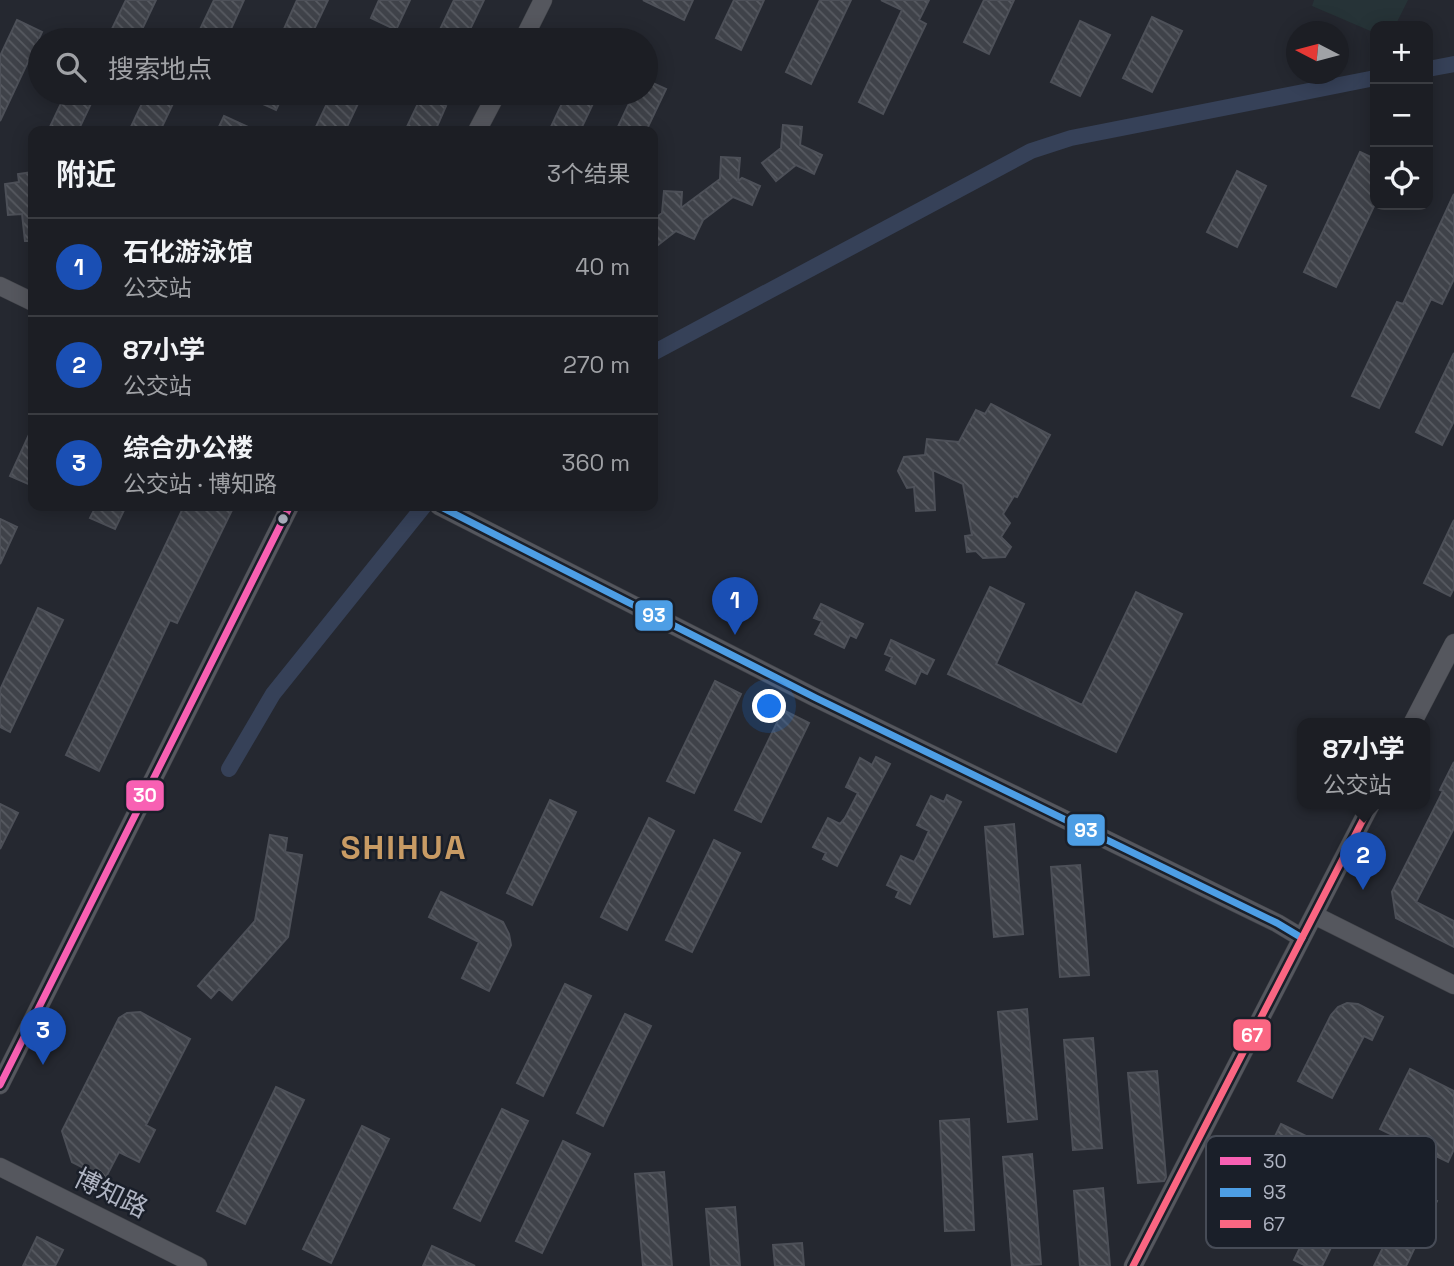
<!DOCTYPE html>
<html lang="zh">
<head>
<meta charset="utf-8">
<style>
	body { margin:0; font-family:"Space Grotesk","Noto Sans SC",sans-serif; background:#25272c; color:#f1f3f6 }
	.controls { position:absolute; right:21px; top:21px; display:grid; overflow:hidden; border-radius:14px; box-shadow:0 4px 18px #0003 }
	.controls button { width:63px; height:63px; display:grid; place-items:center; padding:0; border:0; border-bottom:2px solid #3a3c41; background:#1c1e24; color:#f1f3f6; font:35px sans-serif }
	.compass { position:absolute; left:1286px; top:21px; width:63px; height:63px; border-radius:50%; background:#1c1e24; box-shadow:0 4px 18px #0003; rotate:276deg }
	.you { position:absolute; left:770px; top:707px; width:24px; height:24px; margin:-18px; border:5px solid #fff; border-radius:50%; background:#1a73e8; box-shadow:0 0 0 10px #1a73e833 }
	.badge { display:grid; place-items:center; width:46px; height:46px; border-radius:50%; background:#b45309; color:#fff; font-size:23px; font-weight:700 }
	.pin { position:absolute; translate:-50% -58px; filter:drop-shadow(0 2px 4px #0008) }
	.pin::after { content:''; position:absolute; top:37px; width:24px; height:21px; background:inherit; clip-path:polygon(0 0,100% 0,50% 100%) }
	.popup { position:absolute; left:1297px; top:718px; width:133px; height:91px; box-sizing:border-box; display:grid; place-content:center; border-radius:14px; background:#1c1e24; filter:drop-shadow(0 2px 5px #0005); font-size:23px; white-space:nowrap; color:#a0a2a6 }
	.popup b { font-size:26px; color:#f1f3f6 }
	.popup::after { content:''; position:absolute; left:50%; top:100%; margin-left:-14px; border:14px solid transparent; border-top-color:#1c1e24 }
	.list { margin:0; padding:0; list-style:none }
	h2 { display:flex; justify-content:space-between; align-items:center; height:91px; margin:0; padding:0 28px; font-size:30px }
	h2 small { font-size:23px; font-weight:400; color:#a0a2a6 }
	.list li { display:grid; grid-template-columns:46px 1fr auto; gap:21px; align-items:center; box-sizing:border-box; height:98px; padding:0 28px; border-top:2px solid #3a3c41 }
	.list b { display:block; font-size:26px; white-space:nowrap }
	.list p { margin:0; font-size:23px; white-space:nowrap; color:#a0a2a6 }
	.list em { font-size:23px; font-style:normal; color:#a0a2a6 }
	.icon { flex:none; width:38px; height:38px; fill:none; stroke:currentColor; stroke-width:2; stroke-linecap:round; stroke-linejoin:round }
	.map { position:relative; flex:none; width:1454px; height:1266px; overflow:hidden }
	.search { position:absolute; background:#1c1e24; box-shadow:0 4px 18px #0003; left:28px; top:28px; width:630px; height:77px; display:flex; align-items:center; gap:18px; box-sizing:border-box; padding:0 24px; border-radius:38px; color:#a0a2a6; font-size:26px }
	.panel { position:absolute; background:#1c1e24; box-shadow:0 4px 18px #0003; left:28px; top:126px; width:630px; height:385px; border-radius:14px }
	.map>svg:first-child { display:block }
	.pitch { fill:#263337 }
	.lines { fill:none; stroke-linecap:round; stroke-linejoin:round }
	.canal { stroke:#364158; stroke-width:16 }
	.building { fill:url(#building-back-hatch); stroke:#4d5058; stroke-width:2 }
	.minor-casing { stroke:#414349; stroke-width:19 }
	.minor { stroke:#55575e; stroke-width:18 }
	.bus-1-casing { stroke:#1a1f29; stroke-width:12 }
	.bus-2-casing { stroke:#1a1f29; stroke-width:12 }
	.bus-3-casing { stroke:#1a1f29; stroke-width:12 }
	.bus-1 { stroke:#f860b3; stroke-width:7 }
	.bus-2 { stroke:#4d9ee5; stroke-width:7 }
	.bus-3 { stroke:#fa6682; stroke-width:7 }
	.bus-dot { fill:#afb4c2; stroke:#1a1f29; stroke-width:2.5 }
	.labels { text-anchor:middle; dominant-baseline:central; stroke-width:5; stroke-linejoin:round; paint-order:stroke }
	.street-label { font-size:26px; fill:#afb4c2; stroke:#1a1f29 }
	.district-label { font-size:33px; font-weight:bold; letter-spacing:2px; fill:#c89b64; stroke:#1a1f29 }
	.key { fill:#1a1f29; stroke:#474c57; stroke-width:2 }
	.key-label { font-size:19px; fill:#afb4c2 }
	.line-badge { stroke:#1a1f29; stroke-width:2.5 }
	.badge-label { font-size:19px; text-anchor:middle; font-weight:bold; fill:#fff }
</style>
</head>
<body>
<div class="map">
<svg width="1454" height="1266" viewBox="0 0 1454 1266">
	<defs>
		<pattern id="building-back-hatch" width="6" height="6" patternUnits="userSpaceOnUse" patternTransform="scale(1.75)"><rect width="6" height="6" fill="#3f4249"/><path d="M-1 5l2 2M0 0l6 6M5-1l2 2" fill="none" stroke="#585b62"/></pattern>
	</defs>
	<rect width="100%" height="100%" fill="#252830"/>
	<path class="pitch" d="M1314,0h94l-13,26h-20v7l-63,-27z"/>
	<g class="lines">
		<path class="canal" d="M1428,69l26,-5
			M653,353l378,-202 40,-13 304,-60
			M229,769l44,-75 151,-188"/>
	</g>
	<path class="building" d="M126,0h30l-19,40h-12l-15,-7z
		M214,0h30l-18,40h-31z
		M297,0h31l-19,40h-30z
		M379,0h31l-14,30 -25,-12z
		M454,0h30l-19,40h-30z
		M643,0h50l-9,20z
		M734,0h30l-23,50 -25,-12z
		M820,0h31l-40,84 -25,-12z
		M881,0h48l-10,20 7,4 -43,90 -24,-12 43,-92z
		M984,0h30l-25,54 -25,-12z
		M1152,17l30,14 -30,61 -29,-14z
		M17,20l25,12 -42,89v-65z
		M1080,21l30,14 -30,61 -29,-14z
		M646,80l20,9 -20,42h-30l18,-38h12z
		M66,93h30l-18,38h-30z
		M147,93h31l-18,38h-31z
		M239,93h45l-8,17z
		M332,93h31l-18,38h-31z
		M567,93h31l-18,38h-31z
		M422,95l24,11 -11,25h-30z
		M224,116l33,15h-40z
		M783,125l19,2 -2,18 22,10 -8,19 -18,-9 -20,16 -14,-18 19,-15z
		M1360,152l15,7v45l-39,83 -32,-15z
		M721,157l19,1 -2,23 4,-3 18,8 -8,19 -19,-8 -30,23 -9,19 -18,-8 -23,18v-29l9,-7 2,-22 18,1 -1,16 39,-29z
		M1237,171l29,15 -29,61 -30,-15z
		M33,172v69h-8l-3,-27 -14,1 -3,-31 14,-2 -1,-8z
		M1454,194v85l-12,25 -11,-5 -52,109 -27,-12 45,-94 6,2z
		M1454,353v68l-12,24 -26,-13z
		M991,404l59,31 -33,62 -3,-1 -11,18 7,9 -9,14 10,10 -6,10 -22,1 -7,-7 -9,1 -2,-16 7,-1 -9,-51 -30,-14 2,40 -19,1 -2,-24 -7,1 -9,-17 6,-14 21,-2 2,-16 32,3 17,-32 9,4z
		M33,426v60l-23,-10z
		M96,506h30l-11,23 -25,-11z
		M184,506h50l-57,117 -7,-3 -71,151 -33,-16z
		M0,519l17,8 -17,37z
		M1454,520v68l-4,8 -26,-13z
		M990,587l34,17 -28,60 86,41 54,-113 46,22 -66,138 -168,-78z
		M821,604l42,20 -7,14 -6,-3 -6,13 -29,-14 7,-13 -8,-3z
		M38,608l25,12 -53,112 -10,-5v-37z
		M891,640l43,20 -7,14 -6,-3 -6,13 -29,-14 6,-13 -7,-3z
		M715,681l26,13 -47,99 -27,-12z
		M783,710l26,13 -48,99 -26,-12z
		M876,757l14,7 -53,102 -14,-7 3,-6 -13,-6 15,-29 12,6 5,-6 13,-25 -12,-6 14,-29 12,7z
		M1454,762v66l-38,74 38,19v26l-58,-29 -4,-26 51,-101 -3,-1z
		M947,795l14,7 -51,102 -14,-7 3,-6 -12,-6 14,-29 13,6 4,-7 11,-24 -12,-6 14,-29 13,6z
		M550,800l26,12 -44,93 -25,-12z
		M0,804l18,9 -18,36z
		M649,818l25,13 -47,99 -26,-13z
		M1014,824l9,110 -29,3 -9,-110z
		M270,835l17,3 -2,14 17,3 -14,82 -56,63 -13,-11 -8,9 -13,-12 57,-65z
		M714,840l26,13 -48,99 -26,-12z
		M1080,865l9,110 -29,2 -9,-110z
		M441,892l62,30 6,12 2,11 -22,46 -27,-13 17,-36 -50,-25z
		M565,984l26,12 -48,100 -26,-13z
		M1347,1003l11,1 25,13 -11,23 -8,-4 -32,62 -34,-17 33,-66 7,-8z
		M1027,1009l10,110 -29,3 -10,-110z
		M140,1012l50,27 -44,86 9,5 -16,32 -20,-10 -14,27 -33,-17 -10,-31 57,-113 8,-5z
		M625,1014l26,12 -48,100 -26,-13z
		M1093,1038l9,110 -29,2 -9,-110z
		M1410,1069l44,22v58l-6,13 -68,-33z
		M1157,1071l9,106 -2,4 -26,2 -10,-110z
		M276,1087l28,13 -59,124 -28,-13z
		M502,1109l26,12 -48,100 -26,-13z
		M969,1119l5,111 -29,1 -5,-110z
		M1281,1124l25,12 -51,105 -25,-13z
		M362,1126l27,13 -58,124 -28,-14z
		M563,1141l27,13 -48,99 -26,-12z
		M1032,1154l9,110 -29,2 -9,-109z
		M1345,1155l25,13 -48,98h-16l-12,-6z
		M664,1172l8,94h-29l-8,-92z
		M1103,1188l7,78h-30l-6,-75z
		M1412,1188l25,13 -31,65h-32z
		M735,1207l5,59h-29l-5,-57z
		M37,1237l26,13 -8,16h-32z
		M802,1243l2,23h-29l-2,-21z
		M432,1246l43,20h-52z"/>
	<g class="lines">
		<defs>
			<path id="minor" d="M523,40l20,-40
				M477,131l20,-38
				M0,286l33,16
				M439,506l377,192 461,225 25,15
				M1412,724l42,-81
				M1314,915l140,70
				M0,1085l290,-579
				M0,1167l198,99
				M1133,1266l238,-462"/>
		</defs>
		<use href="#minor" class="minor-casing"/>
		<use href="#minor" class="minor"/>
		<defs>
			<path id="bus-1" d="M0,1085l290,-579"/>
			<path id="bus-2" d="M439,506l377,192 461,225 25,15"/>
			<path id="bus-3" d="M1133,1266l238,-462"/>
		</defs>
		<use href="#bus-1" class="bus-1-casing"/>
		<use href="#bus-2" class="bus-2-casing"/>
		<use href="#bus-3" class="bus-3-casing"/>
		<use href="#bus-1" class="bus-1"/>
		<use href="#bus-2" class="bus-2"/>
		<use href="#bus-3" class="bus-3"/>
	</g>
	<circle class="bus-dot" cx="283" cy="519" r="6"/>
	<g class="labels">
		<g class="street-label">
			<text transform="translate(111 1193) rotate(26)">博知路</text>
		</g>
		<g class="district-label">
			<text x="404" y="848">SHIHUA</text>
		</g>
	</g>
	<rect x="1206" y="1136" width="230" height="112" rx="10" class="key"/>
	<rect x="1220" y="1157" width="31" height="8" fill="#f860b3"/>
	<rect x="1220" y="1188" width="31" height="9" fill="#4d9ee5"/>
	<rect x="1220" y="1220" width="31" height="8" fill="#fa6682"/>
	<g class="key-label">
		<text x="1263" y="1168">30</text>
		<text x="1263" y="1199">93</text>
		<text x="1263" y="1231">67</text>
	</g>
	<g class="line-badge">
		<rect x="634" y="599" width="40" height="33" rx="7" fill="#4d9ee5"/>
		<rect x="125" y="779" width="40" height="33" rx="7" fill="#f860b3"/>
		<rect x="1066" y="813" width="40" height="34" rx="7" fill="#4d9ee5"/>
		<rect x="1232" y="1018" width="40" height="34" rx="7" fill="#fa6682"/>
	</g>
	<g class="badge-label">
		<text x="654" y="622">93</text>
		<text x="145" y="802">30</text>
		<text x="1086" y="837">93</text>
		<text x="1252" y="1042">67</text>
	</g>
</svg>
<div class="controls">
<button>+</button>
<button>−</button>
<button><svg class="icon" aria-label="locate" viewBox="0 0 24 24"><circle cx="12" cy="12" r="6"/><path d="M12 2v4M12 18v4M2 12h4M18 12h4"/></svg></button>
</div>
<svg class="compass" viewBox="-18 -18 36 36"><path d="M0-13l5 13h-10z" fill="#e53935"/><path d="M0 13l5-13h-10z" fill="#a0a2a6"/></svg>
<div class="you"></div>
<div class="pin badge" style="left:735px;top:635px;background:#1a4fb4">1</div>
<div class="pin badge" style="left:1363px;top:890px;background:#1a4fb4">2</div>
<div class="popup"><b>87小学</b>公交站</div>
<div class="pin badge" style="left:43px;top:1065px;background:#1a4fb4">3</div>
<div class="search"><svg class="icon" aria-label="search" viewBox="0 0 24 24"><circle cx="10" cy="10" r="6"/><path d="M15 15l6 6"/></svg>搜索地点</div>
<section class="panel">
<h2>附近<small>3个结果</small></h2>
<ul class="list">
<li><span class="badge" style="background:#1a4fb4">1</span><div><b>石化游泳馆</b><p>公交站</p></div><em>40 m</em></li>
<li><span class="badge" style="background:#1a4fb4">2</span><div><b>87小学</b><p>公交站</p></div><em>270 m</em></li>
<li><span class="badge" style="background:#1a4fb4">3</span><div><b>综合办公楼</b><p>公交站 · 博知路</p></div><em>360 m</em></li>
</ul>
</section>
</div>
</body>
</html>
